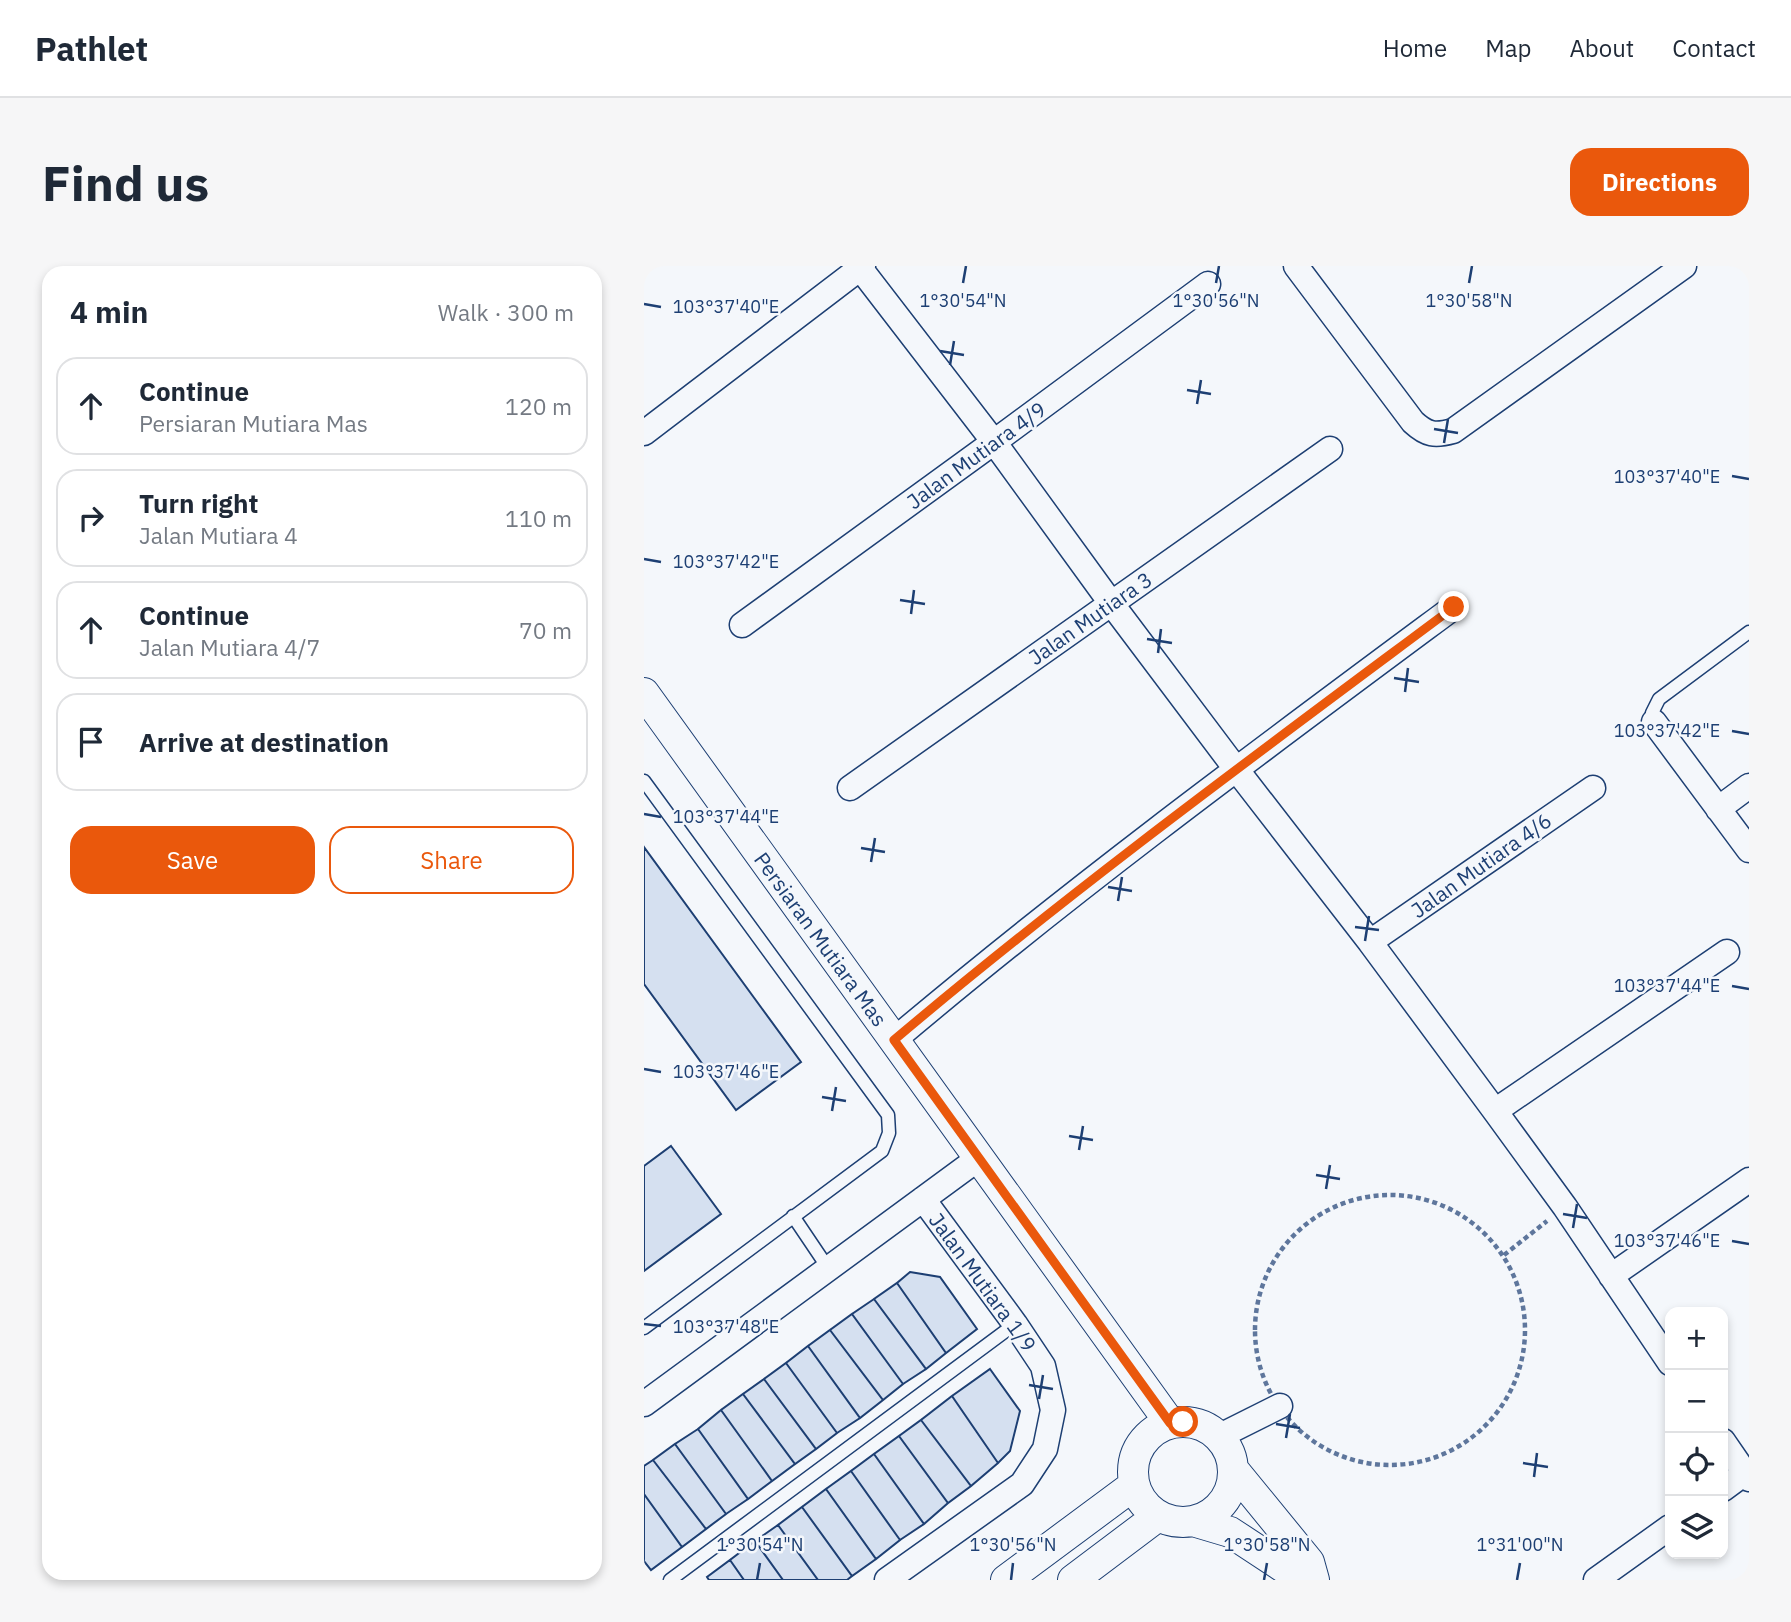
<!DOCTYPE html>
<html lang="en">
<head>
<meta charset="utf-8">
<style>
	body { margin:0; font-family:"IBM Plex Sans",sans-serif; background:#f6f6f7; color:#1f2937 }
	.controls { position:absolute; right:21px; bottom:21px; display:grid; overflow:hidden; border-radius:14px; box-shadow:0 4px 10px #0003 }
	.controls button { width:63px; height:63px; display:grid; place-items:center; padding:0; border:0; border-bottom:2px solid #e0e1e3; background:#fff; color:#1f2937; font:35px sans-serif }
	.stop { position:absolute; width:21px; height:21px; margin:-16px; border:5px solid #ea580c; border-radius:50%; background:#fff }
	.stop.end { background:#ea580c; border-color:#fff; box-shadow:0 2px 7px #0008 }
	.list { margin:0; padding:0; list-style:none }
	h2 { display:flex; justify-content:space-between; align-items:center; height:91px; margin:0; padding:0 28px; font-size:30px }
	h2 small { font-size:23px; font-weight:400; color:#747a83 }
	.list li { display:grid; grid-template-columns:46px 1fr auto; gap:21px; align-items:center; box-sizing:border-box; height:98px; margin:0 14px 14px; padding:0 14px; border:2px solid #e0e1e3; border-radius:21px }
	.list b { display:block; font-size:26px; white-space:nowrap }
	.list p { margin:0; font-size:23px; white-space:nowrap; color:#747a83 }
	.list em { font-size:23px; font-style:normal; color:#747a83 }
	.actions { display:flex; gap:14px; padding:21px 28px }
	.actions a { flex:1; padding:16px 0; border:2px solid #ea580c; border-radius:21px; text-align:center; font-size:24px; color:#ea580c }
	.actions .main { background:#ea580c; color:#fff }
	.icon { flex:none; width:38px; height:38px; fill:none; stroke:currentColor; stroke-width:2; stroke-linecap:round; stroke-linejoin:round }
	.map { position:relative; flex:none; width:1105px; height:1314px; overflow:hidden; border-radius:21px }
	header { display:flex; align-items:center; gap:42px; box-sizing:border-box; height:98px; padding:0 35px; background:#fff; border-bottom:2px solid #e0e1e3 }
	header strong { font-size:33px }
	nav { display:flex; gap:38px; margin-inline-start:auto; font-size:24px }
	.intro { display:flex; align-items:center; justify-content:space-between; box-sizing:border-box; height:168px; padding:0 42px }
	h1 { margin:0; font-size:49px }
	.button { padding:18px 32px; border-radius:21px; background:#ea580c; color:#fff; font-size:24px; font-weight:700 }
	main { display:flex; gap:42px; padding:0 42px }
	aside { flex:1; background:#fff; border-radius:21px; box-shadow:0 4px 10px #0003 }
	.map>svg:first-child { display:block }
	.building { fill:#d5e0f0; stroke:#1d3f73; stroke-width:2 }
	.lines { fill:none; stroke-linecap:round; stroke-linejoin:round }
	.service-casing { stroke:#1d3f73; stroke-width:15 }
	.minor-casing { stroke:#1d3f73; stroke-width:27 }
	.tertiary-casing { stroke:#1d3f73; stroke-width:32 }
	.path { stroke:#5e769c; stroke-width:4.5; stroke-dasharray:5 3.5; stroke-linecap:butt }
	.service { stroke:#f4f7fb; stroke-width:12 }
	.minor { stroke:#f4f7fb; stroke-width:24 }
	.tertiary { stroke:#f4f7fb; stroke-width:30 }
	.route { stroke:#ea580c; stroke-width:9 }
	.ticks { fill:none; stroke:#1d3f73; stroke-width:2.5 }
	.labels { text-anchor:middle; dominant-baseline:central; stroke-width:5; stroke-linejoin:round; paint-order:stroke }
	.street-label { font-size:21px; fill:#1d3f73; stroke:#f4f7fb }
	.ticks-label { font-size:18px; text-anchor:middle; fill:#1d3f73; stroke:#f4f7fb; stroke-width:5; stroke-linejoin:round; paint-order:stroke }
</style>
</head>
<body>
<header>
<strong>Pathlet</strong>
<nav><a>Home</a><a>Map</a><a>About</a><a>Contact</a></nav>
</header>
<div class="intro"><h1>Find us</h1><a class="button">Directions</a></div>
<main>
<aside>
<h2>4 min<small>Walk · 300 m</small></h2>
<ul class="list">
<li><svg class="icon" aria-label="ahead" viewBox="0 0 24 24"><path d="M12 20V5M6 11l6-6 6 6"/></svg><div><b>Continue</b><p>Persiaran Mutiara Mas</p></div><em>120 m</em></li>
<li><svg class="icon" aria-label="right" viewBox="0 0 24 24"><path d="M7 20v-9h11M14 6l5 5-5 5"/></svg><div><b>Turn right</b><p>Jalan Mutiara 4</p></div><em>110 m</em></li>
<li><svg class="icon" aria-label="ahead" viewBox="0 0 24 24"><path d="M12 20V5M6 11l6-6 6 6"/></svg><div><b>Continue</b><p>Jalan Mutiara 4/7</p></div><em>70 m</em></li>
<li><svg class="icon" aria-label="arrive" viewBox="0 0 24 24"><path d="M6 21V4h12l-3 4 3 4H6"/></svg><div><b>Arrive at destination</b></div></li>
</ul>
<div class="actions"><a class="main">Save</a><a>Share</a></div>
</aside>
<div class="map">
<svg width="1105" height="1314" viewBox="0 0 1105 1314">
	<rect width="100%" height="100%" fill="#f4f7fb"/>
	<path class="building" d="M0,581l157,215 -65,48 -92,-126z
		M27,880l50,68 -77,57v-105z
		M266,1006l30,5 37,52 -31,24 -49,-70z
		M253,1017l49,70 -20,16 -52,-70z
		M230,1033l52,70 -23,15 -51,-70z
		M208,1048l51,70 -20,16 -53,-70z
		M186,1064l53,70 -23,18 -52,-72z
		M164,1080l52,72 -23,15 -51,-70z
		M142,1097l51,70 -21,16 -52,-70z
		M346,1103l30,42 -10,40 -12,12 -46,-67z
		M120,1113l52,70 -21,15 -52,-70z
		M99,1128l52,70 -23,17 -51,-71z
		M308,1130l46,67 -27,23 -50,-66z
		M77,1144l51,71 -24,18 -50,-70z
		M277,1154l50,66 -23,17 -49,-67z
		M54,1163l50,70 -22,15 -51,-70z
		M255,1170l49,67 -24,21 -50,-70z
		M31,1178l51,70 -20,15 -53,-69z
		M230,1188l50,70 -24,16 -49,-69z
		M9,1194l53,69 -24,18 -38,-53v-28z
		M207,1205l49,69 -24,19 -50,-70z
		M182,1223l50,70 -24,17 -50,-69z
		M0,1228l38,53 -31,23 -7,-9z
		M158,1241l50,69 -5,4h-29l-40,-55z
		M134,1259l40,55h-35l-28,-39z
		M111,1275l28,39h-39l-14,-20z
		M86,1294l14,20h-35l-2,-3z"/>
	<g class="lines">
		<defs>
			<path id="service" d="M1010,456l-2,-9 7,-14 90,-67
				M0,515l244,334 1,18 -7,18 -238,177
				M149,950l35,52
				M26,1314l345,-256"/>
			<path id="minor" d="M652,0l117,156c14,13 22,14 40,9l231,-165
				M216,2l134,174 117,161 125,166 134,173 125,169 70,96 105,156
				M0,167l219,-167
				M98,359l252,-183 214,-158
				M1010,456l95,128
				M206,522l480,-339
				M1074,543l31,-23
				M726,676l223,-154
				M250,774c180,-152 370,-292 560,-433
				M851,845l232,-159
				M967,1010l138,-96
				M0,1138l335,-246
				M574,1171l62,-31
				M1079,1175l26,38
				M1079,1223l26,-19
				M243,1314l135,-96 23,-35 8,-39 -10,-44 -28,-42 -92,-125
				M952,1314l74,-53"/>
			<path id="tertiary" d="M0,427l526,730
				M489 1206a50 50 0 1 1 100 0a50 50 0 1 1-100 0Z
				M589,1203l76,93 5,18
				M549,1255l37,11 73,48
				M362,1314l128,-95
				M429,1314l85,-64"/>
		</defs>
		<use href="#service" class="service-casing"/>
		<use href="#minor" class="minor-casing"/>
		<use href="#tertiary" class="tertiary-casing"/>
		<path class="path" d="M611 1064a135 135 0 1 1 270 0a135 135 0 1 1-270 0Z
			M860,989l43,-34"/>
		<use href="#service" class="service"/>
		<use href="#minor" class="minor"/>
		<use href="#tertiary" class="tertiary"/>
	</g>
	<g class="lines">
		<path class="route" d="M539,1156l-13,1 -276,-383c180,-152 371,-292 560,-433"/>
	</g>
	<path class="ticks" d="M319,17l3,-17M572,17l3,-17M825,17l3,-17M0,38l17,3M296,85l24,4M306,99l4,-24M543,124l24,4M553,138l4,-24M790,163l24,4M800,177l4,-24M1088,210l17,3M0,293l17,3M256,334l25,4M267,348l3,-24M503,373l25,4M514,387l3,-24M750,412l25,4M761,426l3,-24M1088,465l17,3M0,548l17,3M217,582l24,4M227,596l4,-24M464,621l24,4M474,635l4,-24M711,661l24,3M721,675l4,-25M1088,720l17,3M0,803l17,3M178,831l24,4M188,845l4,-24M425,870l24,4M435,884l4,-24M672,909l24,4M682,923l4,-24M919,948l24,4M929,962l4,-24M1088,975l17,3M0,1058l17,2M385,1119l24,4M395,1133l4,-24M632,1158l24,4M642,1172l4,-24M879,1197l25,4M890,1211l3,-24M113,1314l3,-17M367,1314l2,-17M620,1314l3,-17M873,1314l3,-17"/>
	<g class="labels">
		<g class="street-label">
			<text transform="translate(332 189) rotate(-36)">Jalan Mutiara 4/9</text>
			<text transform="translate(446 352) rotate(-35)">Jalan Mutiara 3</text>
			<text transform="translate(837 599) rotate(-35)">Jalan Mutiara 4/6</text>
			<text transform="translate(177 673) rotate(54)">Persiaran Mutiara Mas</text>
			<text transform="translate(339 1016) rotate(54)">Jalan Mutiara 1/9</text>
		</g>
	</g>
	<g class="ticks-label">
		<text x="319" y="41">1°30'54"N</text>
		<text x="572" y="41">1°30'56"N</text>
		<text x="825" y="41">1°30'58"N</text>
		<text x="82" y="47">103°37'40"E</text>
		<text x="1023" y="217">103°37'40"E</text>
		<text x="82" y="302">103°37'42"E</text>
		<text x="1023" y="471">103°37'42"E</text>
		<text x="82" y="557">103°37'44"E</text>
		<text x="1023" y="726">103°37'44"E</text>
		<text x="82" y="812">103°37'46"E</text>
		<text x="1023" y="981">103°37'46"E</text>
		<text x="82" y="1067">103°37'48"E</text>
		<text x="116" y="1285">1°30'54"N</text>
		<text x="369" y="1285">1°30'56"N</text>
		<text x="623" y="1285">1°30'58"N</text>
		<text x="876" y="1285">1°31'00"N</text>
	</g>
</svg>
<div class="controls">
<button>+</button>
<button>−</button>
<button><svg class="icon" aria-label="locate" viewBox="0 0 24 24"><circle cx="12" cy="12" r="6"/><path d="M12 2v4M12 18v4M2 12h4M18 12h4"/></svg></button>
<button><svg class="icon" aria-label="layers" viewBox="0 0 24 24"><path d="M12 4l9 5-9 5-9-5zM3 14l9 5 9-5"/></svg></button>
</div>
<div class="stop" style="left:539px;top:1156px"></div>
<div class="stop end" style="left:810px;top:341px"></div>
</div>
</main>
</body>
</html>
